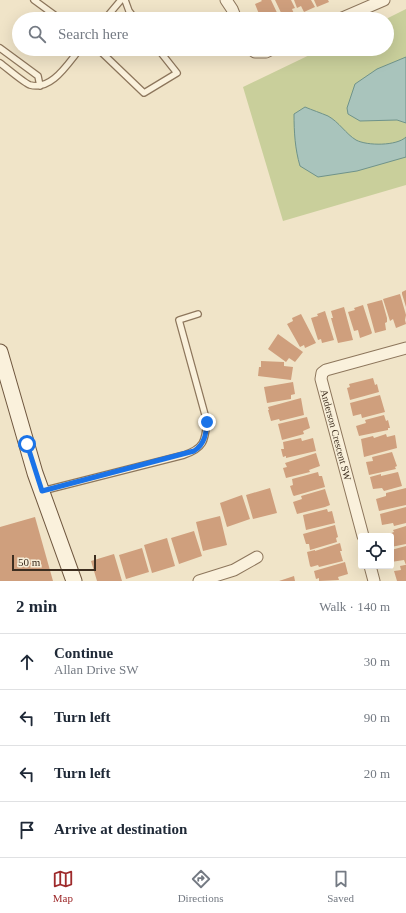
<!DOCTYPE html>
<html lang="en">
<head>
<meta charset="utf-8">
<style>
	body { margin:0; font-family:"Times New Roman",serif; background:#f6f6f7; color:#1f2937 }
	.controls { position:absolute; right:12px; bottom:12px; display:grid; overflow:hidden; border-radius:4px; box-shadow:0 4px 16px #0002 }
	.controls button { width:36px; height:36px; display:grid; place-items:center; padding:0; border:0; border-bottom:1px solid #e0e1e3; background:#fff; color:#1f2937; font:20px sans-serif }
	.scale { position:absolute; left:12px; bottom:10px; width:84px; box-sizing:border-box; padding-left:4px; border:2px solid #3d2e20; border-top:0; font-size:11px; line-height:14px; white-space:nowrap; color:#3d2e20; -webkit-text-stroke:3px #f7eed8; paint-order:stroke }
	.stop { position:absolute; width:12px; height:12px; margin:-9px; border:3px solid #1a73e8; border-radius:50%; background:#fff }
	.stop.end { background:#1a73e8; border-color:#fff; box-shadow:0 1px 4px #0008 }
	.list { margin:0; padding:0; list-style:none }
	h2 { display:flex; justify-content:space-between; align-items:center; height:52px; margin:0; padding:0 16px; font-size:17px }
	h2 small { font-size:13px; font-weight:400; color:#747a83 }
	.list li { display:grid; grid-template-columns:26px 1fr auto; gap:12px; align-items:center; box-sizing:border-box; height:56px; padding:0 16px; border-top:1px solid #e0e1e3 }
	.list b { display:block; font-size:15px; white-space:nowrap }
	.list p { margin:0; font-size:13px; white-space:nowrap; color:#747a83 }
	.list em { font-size:13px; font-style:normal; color:#747a83 }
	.icon { flex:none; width:22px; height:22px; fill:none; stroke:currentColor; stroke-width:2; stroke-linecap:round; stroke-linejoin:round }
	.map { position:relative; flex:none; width:406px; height:581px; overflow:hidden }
	.search { position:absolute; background:#fff; box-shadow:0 4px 16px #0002; left:12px; right:12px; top:12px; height:44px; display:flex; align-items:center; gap:10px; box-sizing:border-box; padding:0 14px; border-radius:22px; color:#747a83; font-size:15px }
	.sheet { height:276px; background:#fff }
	nav { display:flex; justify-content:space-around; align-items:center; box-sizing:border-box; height:56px; border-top:1px solid #e0e1e3; background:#fff; font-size:11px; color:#747a83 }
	nav a { display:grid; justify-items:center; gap:2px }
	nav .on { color:#9e2a2b }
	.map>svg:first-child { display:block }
	.green { fill:#c9cf9b }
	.water { fill:#a9c4bc; stroke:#6f938a }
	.building { fill:#cf9f7d }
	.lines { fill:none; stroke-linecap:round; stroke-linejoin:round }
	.lane-casing { stroke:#8d765c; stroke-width:8 }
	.street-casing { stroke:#8d765c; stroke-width:13 }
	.secondary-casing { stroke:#6f573f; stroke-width:17 }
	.lane { stroke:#faf1dc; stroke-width:5.5 }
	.street { stroke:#faf1dc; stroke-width:11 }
	.secondary { stroke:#faf1dc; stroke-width:15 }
	.route { stroke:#1a73e8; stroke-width:5 }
	.labels { text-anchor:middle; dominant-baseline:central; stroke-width:3; stroke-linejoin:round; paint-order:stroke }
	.street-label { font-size:10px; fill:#3d2e20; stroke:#f7eed8 }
</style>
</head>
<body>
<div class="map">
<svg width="406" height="581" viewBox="0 0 406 581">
	<rect width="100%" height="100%" fill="#f0e4c8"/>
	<path class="green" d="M406,9v176l-123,36 -40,-134 79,-38h65v-30h-1z"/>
	<path class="water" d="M406,57v66l-9,-3 -37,1 -12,-7 -1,-6 8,-24 22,-15z
		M305,107c7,3 16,6 23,9 11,6 18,18 28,24 11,6 41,6 50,-3v20l-49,14 -39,6 -18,-11c-5,-17 -6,-34 -6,-52z"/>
	<path class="building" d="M261,0h10l9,19h-19l-6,-15 7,-3z
		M275,0h16l4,8 -3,1 3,7 -6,3h-5z
		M294,0h17l4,7 -11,5 -3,-6 -4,2z
		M314,0h14l1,2 -12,5z
		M406,290v17l-4,-13v-2z
		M400,294l6,21 -1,5 1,4 -10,4 -3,-9 -3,2 -7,-22z
		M382,300l5,18v4l-2,1 1,7 -11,3 -8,-29z
		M363,305l9,28 -1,1 -11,4 -2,-8 -4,1 -6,-19 7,-2 -1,-2z
		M344,307l9,33 -15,3 -7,-25h2l-2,-7z
		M325,311l9,29 -12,3 -1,-4 -3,1 -7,-22 7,-2 -1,-2z
		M301,314l15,29 -11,5 -1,-3 -4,2 -13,-23 6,-3 -1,-3z
		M278,334l25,18 -8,10 -6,-4 -3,4 -18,-13z
		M261,361l23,1v4l9,1 -2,13 -33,-4 1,-9h2z
		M373,378l2,7 2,-1 2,8 -29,8 -3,-12 3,-1 -1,-3z
		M293,382l2,12 -4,1v4l-24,4 -3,-16z
		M380,395l5,17 -23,6 -1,-4 -8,2 -3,-13z
		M301,398l3,17 -24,6 -1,-2 -8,2 -3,-11h1l-1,-3z
		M384,415l2,6 2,-1 2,8h-2v2l-29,6 -3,-10 10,-3 -1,-3z
		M307,417l3,11 -7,3 1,3 -22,6 -4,-16z
		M386,434l1,3 8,-2 2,13 -33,9 -3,-18 12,-3 1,2z
		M301,438l1,3 11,-3 3,13 -30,7v-2l-3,1 -2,-8h3l-1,-7z
		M392,452l5,14 -2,1 1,2 -27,6 -3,-13 7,-1 -1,-4z
		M316,453l4,13 -11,4 1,2 -24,6 -3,-10 4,-1 -2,-4z
		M318,472l1,4h3l3,11 -31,9 -1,-1 -3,-9 3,-1 -1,-6z
		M398,472l4,14 -18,5 -2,-3 -9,1 -3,-12 11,-3v2z
		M270,488l7,25 -24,6 -7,-24z
		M406,488v17l-27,6 -3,-12 10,-3v-3z
		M325,489l5,16 -5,2 -28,7 -4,-12 9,-3 -1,-3z
		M242,495l8,24 -23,8 -7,-24z
		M406,507v16l-12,3 -1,-3 -11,2 -2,-11z
		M327,509l1,3 4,-1 3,12 -29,7 -3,-15z
		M220,516l7,29 -24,6 -7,-29z
		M35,517l18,64h-53v-54z
		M335,525l3,12 -2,1 1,4 -27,8 -1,-6h-3l-3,-10z
		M406,526v18l-15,3v-11h-8l11,-4 -1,-2z
		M194,531l8,25 -23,8 -8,-26z
		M167,538l8,28 -23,7 -8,-28z
		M340,543l2,8h-2l3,10 -24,6 -1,-2 -7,2 -1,-1 -3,-14 8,-2v1z
		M406,546v19l-2,-5 -13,2v-12z
		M142,548l7,24 -23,7 -7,-24z
		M114,554l8,27h-25l-6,-20z
		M345,562l3,12 -10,3 1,3 -20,1v-3l-3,1 -2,-8z
		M405,565h1v16h-9l-3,-10 7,-1 -1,-4z
		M294,576l1,5h-16z"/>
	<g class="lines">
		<defs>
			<path id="lane" d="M34,0l26,19
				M125,0l4,11 6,8
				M105,19l16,-19
				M0,48l38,28 2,10
				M98,49l46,44 33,-20 -19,-24
				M0,63c7,5 24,20 30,22 22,6 38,-22 50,-36
				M42,491l142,-36c20,-7 21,-14 23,-33l-28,-102 19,-6"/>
			<path id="street" d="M226,0l6,9 4,10
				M340,19l44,-19
				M251,49l4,3h11l6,-3
				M363,536l-42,-157 1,-6 4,-3 80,-22
				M370,566l4,15
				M199,581l35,-11 23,-13"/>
			<path id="secondary" d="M0,352l35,121 39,108"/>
		</defs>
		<use href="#lane" class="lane-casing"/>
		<use href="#street" class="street-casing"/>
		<use href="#secondary" class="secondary-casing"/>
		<use href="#lane" class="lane"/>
		<use href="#street" class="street"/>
		<use href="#secondary" class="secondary"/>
	</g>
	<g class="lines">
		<path class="route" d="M27,444l15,47 152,-40c11,-7 12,-17 13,-29"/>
	</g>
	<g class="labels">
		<g class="street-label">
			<text transform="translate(336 435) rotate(75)">Anderson Crescent SW</text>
		</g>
	</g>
</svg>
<div class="controls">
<button><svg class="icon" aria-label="locate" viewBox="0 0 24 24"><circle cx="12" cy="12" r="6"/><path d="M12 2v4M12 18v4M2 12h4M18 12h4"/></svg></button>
</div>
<div class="scale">50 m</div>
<div class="stop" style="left:27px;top:444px"></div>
<div class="stop end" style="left:207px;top:422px"></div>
<div class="search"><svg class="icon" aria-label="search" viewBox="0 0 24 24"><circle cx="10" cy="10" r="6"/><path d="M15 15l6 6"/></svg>Search here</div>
</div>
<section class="sheet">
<h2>2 min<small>Walk · 140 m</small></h2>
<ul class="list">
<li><svg class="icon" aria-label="ahead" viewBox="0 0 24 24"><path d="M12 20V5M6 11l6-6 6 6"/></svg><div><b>Continue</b><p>Allan Drive SW</p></div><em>30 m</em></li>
<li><svg class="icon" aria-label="left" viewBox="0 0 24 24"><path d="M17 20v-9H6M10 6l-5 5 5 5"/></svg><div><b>Turn left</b></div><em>90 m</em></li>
<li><svg class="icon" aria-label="left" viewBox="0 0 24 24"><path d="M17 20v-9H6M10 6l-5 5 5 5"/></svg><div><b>Turn left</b></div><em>20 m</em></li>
<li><svg class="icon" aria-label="arrive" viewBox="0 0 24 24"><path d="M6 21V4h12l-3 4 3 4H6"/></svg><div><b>Arrive at destination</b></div></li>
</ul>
</section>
<nav>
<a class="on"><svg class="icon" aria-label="map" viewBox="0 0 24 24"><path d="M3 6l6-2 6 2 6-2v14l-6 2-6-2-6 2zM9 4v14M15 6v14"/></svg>Map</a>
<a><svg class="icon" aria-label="directions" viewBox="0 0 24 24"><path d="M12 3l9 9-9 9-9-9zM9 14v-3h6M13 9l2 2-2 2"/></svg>Directions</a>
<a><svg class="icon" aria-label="saved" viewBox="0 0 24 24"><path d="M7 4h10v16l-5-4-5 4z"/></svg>Saved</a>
</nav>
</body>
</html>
